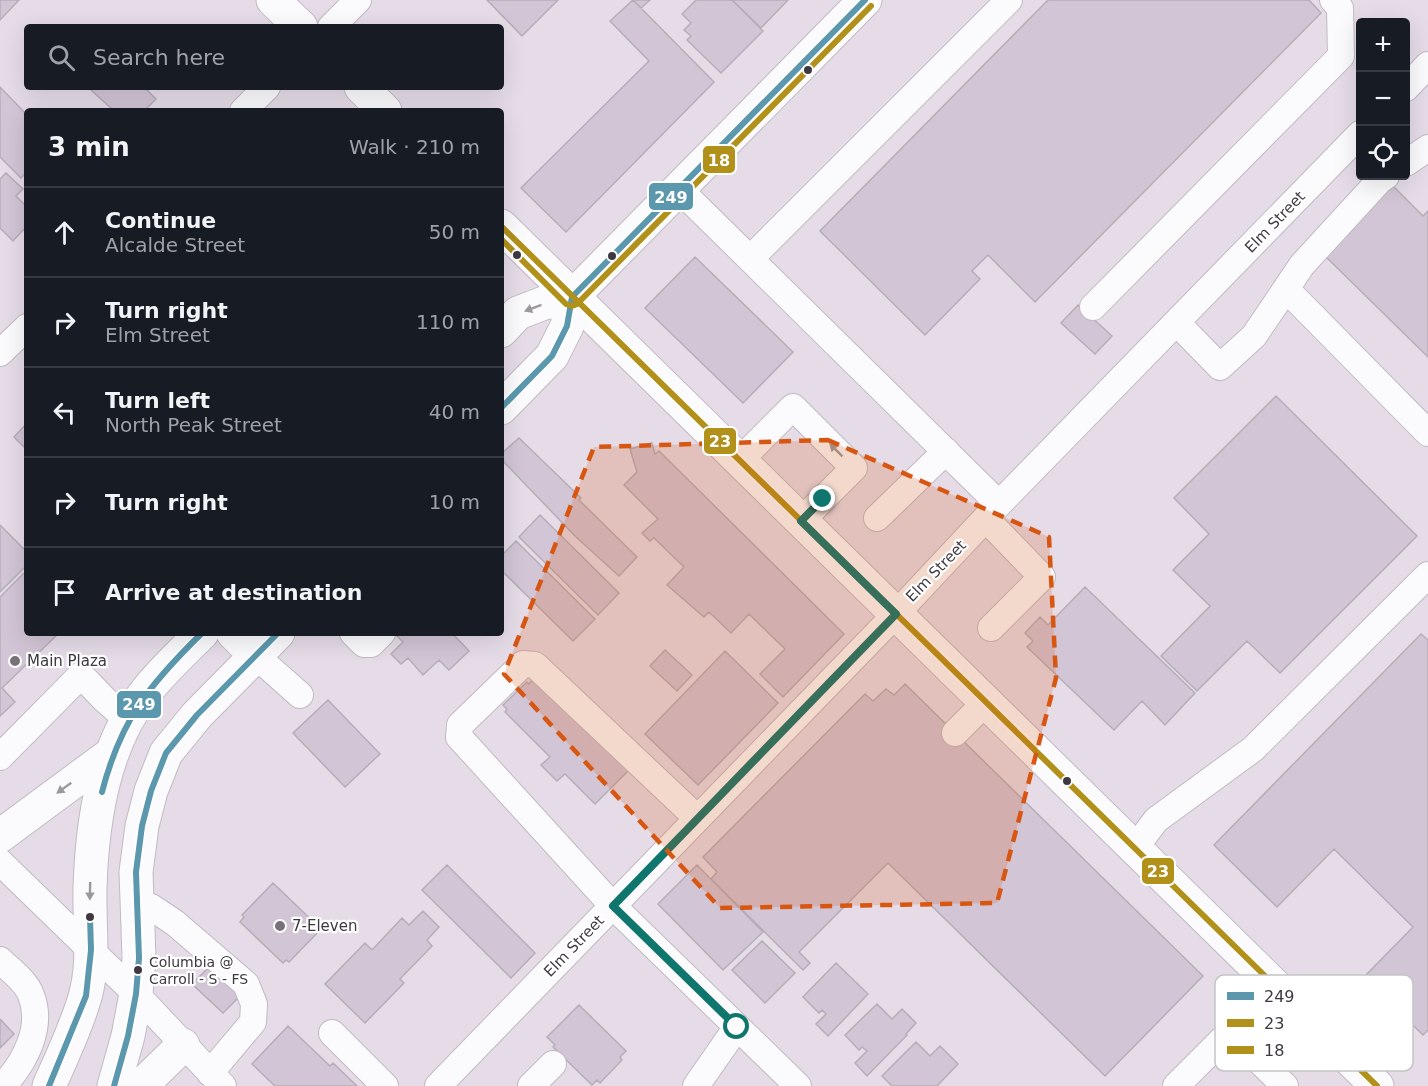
<!DOCTYPE html>
<html lang="en">
<head>
<meta charset="utf-8">
<style>
	body { margin:0; font-family:"DejaVu Sans",sans-serif; background:#20242c; color:#f1f3f6 }
	.controls { position:absolute; right:18px; top:18px; display:grid; overflow:hidden; border-radius:6px; box-shadow:0 6px 24px #0002 }
	.controls button { width:54px; height:54px; display:grid; place-items:center; padding:0; border:0; border-bottom:2px solid #363941; background:#171b24; color:#f1f3f6; font:30px sans-serif }
	.stop { position:absolute; width:18px; height:18px; margin:-14px; border:4px solid #0f766e; border-radius:50%; background:#fff }
	.stop.end { background:#0f766e; border-color:#fff; box-shadow:0 2px 6px #0008 }
	.list { margin:0; padding:0; list-style:none }
	h2 { display:flex; justify-content:space-between; align-items:center; height:78px; margin:0; padding:0 24px; font-size:26px }
	h2 small { font-size:20px; font-weight:400; color:#9ea1a6 }
	.list li { display:grid; grid-template-columns:39px 1fr auto; gap:18px; align-items:center; box-sizing:border-box; height:90px; padding:0 24px; border-top:2px solid #363941 }
	.list b { display:block; font-size:22px; white-space:nowrap }
	.list p { margin:0; font-size:20px; white-space:nowrap; color:#9ea1a6 }
	.list em { font-size:20px; font-style:normal; color:#9ea1a6 }
	.icon { flex:none; width:33px; height:33px; fill:none; stroke:currentColor; stroke-width:2; stroke-linecap:round; stroke-linejoin:round }
	.map { position:relative; flex:none; width:1428px; height:1086px; overflow:hidden }
	.search { position:absolute; background:#171b24; box-shadow:0 6px 24px #0002; left:24px; top:24px; width:480px; height:66px; display:flex; align-items:center; gap:15px; box-sizing:border-box; padding:0 21px; border-radius:6px; color:#9ea1a6; font-size:22px }
	.panel { position:absolute; background:#171b24; box-shadow:0 6px 24px #0002; left:24px; top:108px; width:480px; height:528px; border-radius:6px }
	.map>svg:first-child { display:block }
	.building { fill:#d2c5d6; stroke:#b5aeb7; stroke-width:1.5 }
	.lines { fill:none; stroke-linecap:round; stroke-linejoin:round }
	.minor-casing { stroke:#c1bac3; stroke-width:28 }
	.major-casing { stroke:#c1bac3; stroke-width:35 }
	.minor { stroke:#fbfafc; stroke-width:26 }
	.major { stroke:#fbfafc; stroke-width:33 }
	.bus-1-casing { stroke:#fff; stroke-width:10 }
	.bus-2-casing { stroke:#fff; stroke-width:10 }
	.bus-3-casing { stroke:#fff; stroke-width:10 }
	.bus-1 { stroke:#5b98ad; stroke-width:6 }
	.bus-2 { stroke:#b2911a; stroke-width:6 }
	.bus-3 { stroke:#b2911a; stroke-width:6 }
	.oneway { fill:#9c999e }
	.route { stroke:#0f766e; stroke-width:8 }
	.marked { fill:#d75611; fill-opacity:0.2; stroke:#d75611; stroke-width:4.5; stroke-dasharray:12 8; stroke-linejoin:round }
	.bus-dot { fill:#3e3840; stroke:#fff; stroke-width:2 }
	.poi-dot { fill:#78717b; stroke:#fff; stroke-width:2 }
	.labels { text-anchor:middle; dominant-baseline:central; stroke-width:4.5; stroke-linejoin:round; paint-order:stroke }
	.bus-label { font-size:14px; fill:#3e3840; stroke:#fff; text-anchor:start }
	.street-label { font-size:15px; fill:#3e3840; stroke:#fff }
	.poi-label { font-size:15px; fill:#3e3840; stroke:#fff; text-anchor:start }
	.key { fill:#fff; stroke:#c5c3c6; stroke-width:1.5 }
	.key-label { font-size:16px; fill:#3e3840 }
	.line-badge { stroke:#fff; stroke-width:2 }
	.badge-label { font-size:16px; text-anchor:middle; font-weight:bold; fill:#fff }
</style>
</head>
<body>
<div class="map">
<svg width="1428" height="1086" viewBox="0 0 1428 1086">
	<rect width="100%" height="100%" fill="#e5dce8"/>
	<path class="building" d="M0,0h19l-19,20z
		M487,0h71l-36,36z
		M633,0l81,82 -148,150 -45,-44 128,-127 -39,-40z
		M633,0h17l-9,8z
		M696,0h36l31,31 -42,42 -34,-33 4,-4 -7,-6 7,-7 -9,-9z
		M732,0h56l-27,28z
		M1048,0h261l12,13 -286,289 -47,-47 -16,16 8,8 -55,56 -105,-104z
		M0,87l27,28v57l-6,6 -21,-21z
		M92,87h52l12,12 -12,12h-30l-24,-22z
		M6,173l17,16 -7,7 11,11v19l-14,15 -13,-13v-49z
		M1391,184l32,32 5,-5v146l-105,-103z
		M695,257l98,95 -50,51 -98,-95z
		M1078,305l34,31 -17,18 -34,-31z
		M1276,396l141,140 -137,137 -33,-32 -50,50 -36,-35 49,-50 -37,-36 36,-36 -35,-36z
		M27,423v27l-13,-13z
		M519,438l62,60 -2,2 58,57 -18,19 -43,-39 -75,-78v-5z
		M652,443l3,11 4,-3 185,183 -61,63 -23,-23 25,-25 -36,-35 -18,19 -22,-21 -5,5 -37,-32 17,-18 -30,-29 -4,3 -8,-8 16,-14 -34,-34 13,-13 -7,-23z
		M540,515l79,78 -21,22 -79,-78z
		M0,525l27,27v13l-27,27z
		M516,541l79,78 -22,22 -72,-71v-14z
		M27,570v63h32l-57,55 13,14 -15,14v-119z
		M1085,587l110,106 -30,32 -23,-24 -28,29 -87,-83 6,-6 -8,-8 15,-16 8,8z
		M394,633h58l17,18 -20,19 -10,-10 -16,15 -15,-17 -7,6 -10,-10 12,-12z
		M1421,634l7,6v390l-5,5 -59,-58 49,-50 -79,-78 -57,58 -63,-62z
		M665,650l27,25 -15,16 -27,-25z
		M725,651l53,52 -80,82 -53,-51z
		M532,680l97,90 -34,34 -30,-30 -8,7 -16,-16 9,-8 -45,-45 2,-3 -4,-4 24,-23 2,2z
		M905,684l298,292 -98,100 -217,-213 -89,89 11,11 -7,7 -92,-91 6,-7 -14,-15 162,-163 8,7 13,-12 8,6z
		M328,700l52,54 -35,33 -52,-54z
		M447,865l88,88 -24,25 -89,-88z
		M697,865l66,67 -40,38 -65,-66z
		M273,883l48,46 -32,33 -3,-2 -3,3 -43,-41 4,-5 -2,-2z
		M423,911l16,16 -12,13 5,6 -32,33 4,4 -39,40 -40,-39 40,-41 7,7 30,-32 7,7z
		M762,941l33,32 -30,30 -33,-33z
		M836,963l32,31 -40,42 -12,-12 10,-10 -4,-4 -3,3 -16,-16z
		M211,965l30,30 -18,18 -31,-29z
		M877,1004l15,15 10,-10 14,14 -10,11 1,1 -40,41 -12,-13 12,-12 -5,-4 -3,3 -14,-15z
		M579,1005l47,46 -6,6 2,3 -22,23 -3,-3 -5,5 -39,-38 2,-2 -8,-8z
		M0,1019l14,15 -14,14z
		M288,1026l42,40 3,-3 24,23h-82l-23,-22z
		M916,1042l14,14 10,-10 18,18 -21,22h-45l-10,-10z"/>
	<g class="lines">
		<defs>
			<path id="minor" d="M331,27l27,-27
				M1406,88l22,-23
				M243,111l24,-24
				M1406,163l22,-15
				M679,189l320,315
				M750,259l259,-259
				M1286,289l142,144
				M1093,307l248,-251 -1,-48 -7,-8
				M1177,323l43,44 34,-31 48,-71 78,-85 6,-4
				M0,353l27,-26
				M739,461l54,-54 61,61 -53,53
				M877,518l69,-67
				M986,519l56,58 -51,51
				M353,633l11,11h7l11,-11
				M256,656l44,39
				M955,733l31,-31
				M0,757l81,-82 24,25 23,20
				M697,818l-162,-153 -12,-1 -63,61 -1,12 154,169 185,180
				M1135,848l21,-28 97,-71 175,-174
				M0,862l136,132 87,92
				M137,904l14,3 24,16 71,61 8,20 -1,18 -43,51
				M0,960c10,10 26,21 31,35 13,33 -7,68 -28,91
				M332,1033l53,53
				M438,1086l458,-472 103,-110 361,-370
				M531,1086l22,-22
				M696,1086l41,-59
				M1176,1086l54,-54 55,54"/>
			<path id="major" d="M273,0l28,27
				M361,87l24,24
				M501,226l876,860
				M501,331l17,-18 26,-10 28,-6
				M501,408l51,-52 15,-30 5,-29 293,-297
				M233,633l23,23
				M0,836l111,-82
				M49,1086c13,-29 27,-58 36,-89 10,-35 4,-73 5,-109 2,-67 13,-142 55,-195 17,-22 38,-41 57,-60
				M114,1086l14,-50 8,-42 3,-36 -3,-86 6,-46 9,-35 15,-38 31,-38 81,-82
				M141,1086l42,-41"/>
		</defs>
		<use href="#minor" class="minor-casing"/>
		<use href="#major" class="major-casing"/>
		<use href="#minor" class="minor"/>
		<use href="#major" class="major"/>
		<defs>
			<path id="bus-1" d="M501,408l51,-52 15,-30 5,-29 293,-297
				M102,792c19,-73 47,-107 100,-159
				M49,1086l37,-90 5,-46 -1,-33
				M114,1086l14,-50 8,-42 3,-36 -3,-86 6,-46 9,-35 15,-38 31,-38 81,-82"/>
			<path id="bus-2" d="M501,226l876,860"/>
			<path id="bus-3" d="M501,239l65,65 6,2 5,-2 294,-298"/>
		</defs>
		<use href="#bus-1" class="bus-1-casing"/>
		<use href="#bus-2" class="bus-2-casing"/>
		<use href="#bus-3" class="bus-3-casing"/>
		<use href="#bus-1" class="bus-1"/>
		<use href="#bus-2" class="bus-2"/>
		<use href="#bus-3" class="bus-3"/>
	</g>
	<defs><path id="oneway-solid" d="M-6-.8H1V-3.2L6.5 0L1 3.2V.8H-6Z" transform="scale(1.5)"/></defs>
	<g class="oneway">
		<use href="#oneway-solid" transform="translate(533 308) rotate(159)"/>
		<use href="#oneway-solid" transform="translate(836 450) rotate(-135)"/>
		<use href="#oneway-solid" transform="translate(64 788) rotate(144)"/>
		<use href="#oneway-solid" transform="translate(90 891) rotate(91)"/>
	</g>
	<g class="lines">
		<path class="route" d="M737,1027l-124,-121 283,-292 -95,-93 22,-22"/>
	</g>
	<path class="marked" d="M828,440l221,97 7,141 -59,225 -277,5 -216,-234 90,-227z"/>
	<g class="bus-dot">
		<circle cx="808" cy="70" r="5"/>
		<circle cx="517" cy="255" r="5"/>
		<circle cx="612" cy="256" r="5"/>
		<circle cx="1067" cy="781" r="5"/>
		<circle cx="90" cy="917" r="5"/>
		<circle cx="138" cy="970" r="5"/>
	</g>
	<g class="poi-dot">
		<circle cx="15" cy="661" r="6"/>
		<circle cx="280" cy="926" r="6"/>
	</g>
	<g class="labels">
		<g class="bus-label">
			<text x="149" y="962">Columbia @<tspan x="149" dy="17">Carroll - S - FS</tspan></text>
		</g>
		<g class="street-label">
			<text transform="translate(1275 222) rotate(-46)">Elm Street</text>
			<text transform="translate(936 571) rotate(-46)">Elm Street</text>
			<text transform="translate(574 946) rotate(-46)">Elm Street</text>
		</g>
		<g class="poi-label">
			<text x="27" y="661">Main Plaza</text>
			<text x="292" y="926">7-Eleven</text>
		</g>
	</g>
	<rect x="1215" y="975" width="198" height="96" rx="9" class="key"/>
	<rect x="1227" y="992" width="27" height="8" fill="#5b98ad"/>
	<rect x="1227" y="1019" width="27" height="8" fill="#b2911a"/>
	<rect x="1227" y="1046" width="27" height="8" fill="#b2911a"/>
	<g class="key-label">
		<text x="1264" y="1002">249</text>
		<text x="1264" y="1029">23</text>
		<text x="1264" y="1056">18</text>
	</g>
	<g class="line-badge">
		<rect x="702" y="145" width="34" height="29" rx="6" fill="#b2911a"/>
		<rect x="648" y="182" width="46" height="29" rx="6" fill="#5b98ad"/>
		<rect x="703" y="427" width="34" height="28" rx="6" fill="#b2911a"/>
		<rect x="116" y="690" width="46" height="29" rx="6" fill="#5b98ad"/>
		<rect x="1141" y="857" width="34" height="28" rx="6" fill="#b2911a"/>
	</g>
	<g class="badge-label">
		<text x="719" y="166">18</text>
		<text x="671" y="203">249</text>
		<text x="720" y="447">23</text>
		<text x="139" y="710">249</text>
		<text x="1158" y="877">23</text>
	</g>
</svg>
<div class="controls">
<button>+</button>
<button>−</button>
<button><svg class="icon" aria-label="locate" viewBox="0 0 24 24"><circle cx="12" cy="12" r="6"/><path d="M12 2v4M12 18v4M2 12h4M18 12h4"/></svg></button>
</div>
<div class="stop" style="left:737px;top:1027px"></div>
<div class="stop end" style="left:823px;top:499px"></div>
<div class="search"><svg class="icon" aria-label="search" viewBox="0 0 24 24"><circle cx="10" cy="10" r="6"/><path d="M15 15l6 6"/></svg>Search here</div>
<section class="panel">
<h2>3 min<small>Walk · 210 m</small></h2>
<ul class="list">
<li><svg class="icon" aria-label="ahead" viewBox="0 0 24 24"><path d="M12 20V5M6 11l6-6 6 6"/></svg><div><b>Continue</b><p>Alcalde Street</p></div><em>50 m</em></li>
<li><svg class="icon" aria-label="right" viewBox="0 0 24 24"><path d="M7 20v-9h11M14 6l5 5-5 5"/></svg><div><b>Turn right</b><p>Elm Street</p></div><em>110 m</em></li>
<li><svg class="icon" aria-label="left" viewBox="0 0 24 24"><path d="M17 20v-9H6M10 6l-5 5 5 5"/></svg><div><b>Turn left</b><p>North Peak Street</p></div><em>40 m</em></li>
<li><svg class="icon" aria-label="right" viewBox="0 0 24 24"><path d="M7 20v-9h11M14 6l5 5-5 5"/></svg><div><b>Turn right</b></div><em>10 m</em></li>
<li><svg class="icon" aria-label="arrive" viewBox="0 0 24 24"><path d="M6 21V4h12l-3 4 3 4H6"/></svg><div><b>Arrive at destination</b></div></li>
</ul>
</section>
</div>
</body>
</html>
